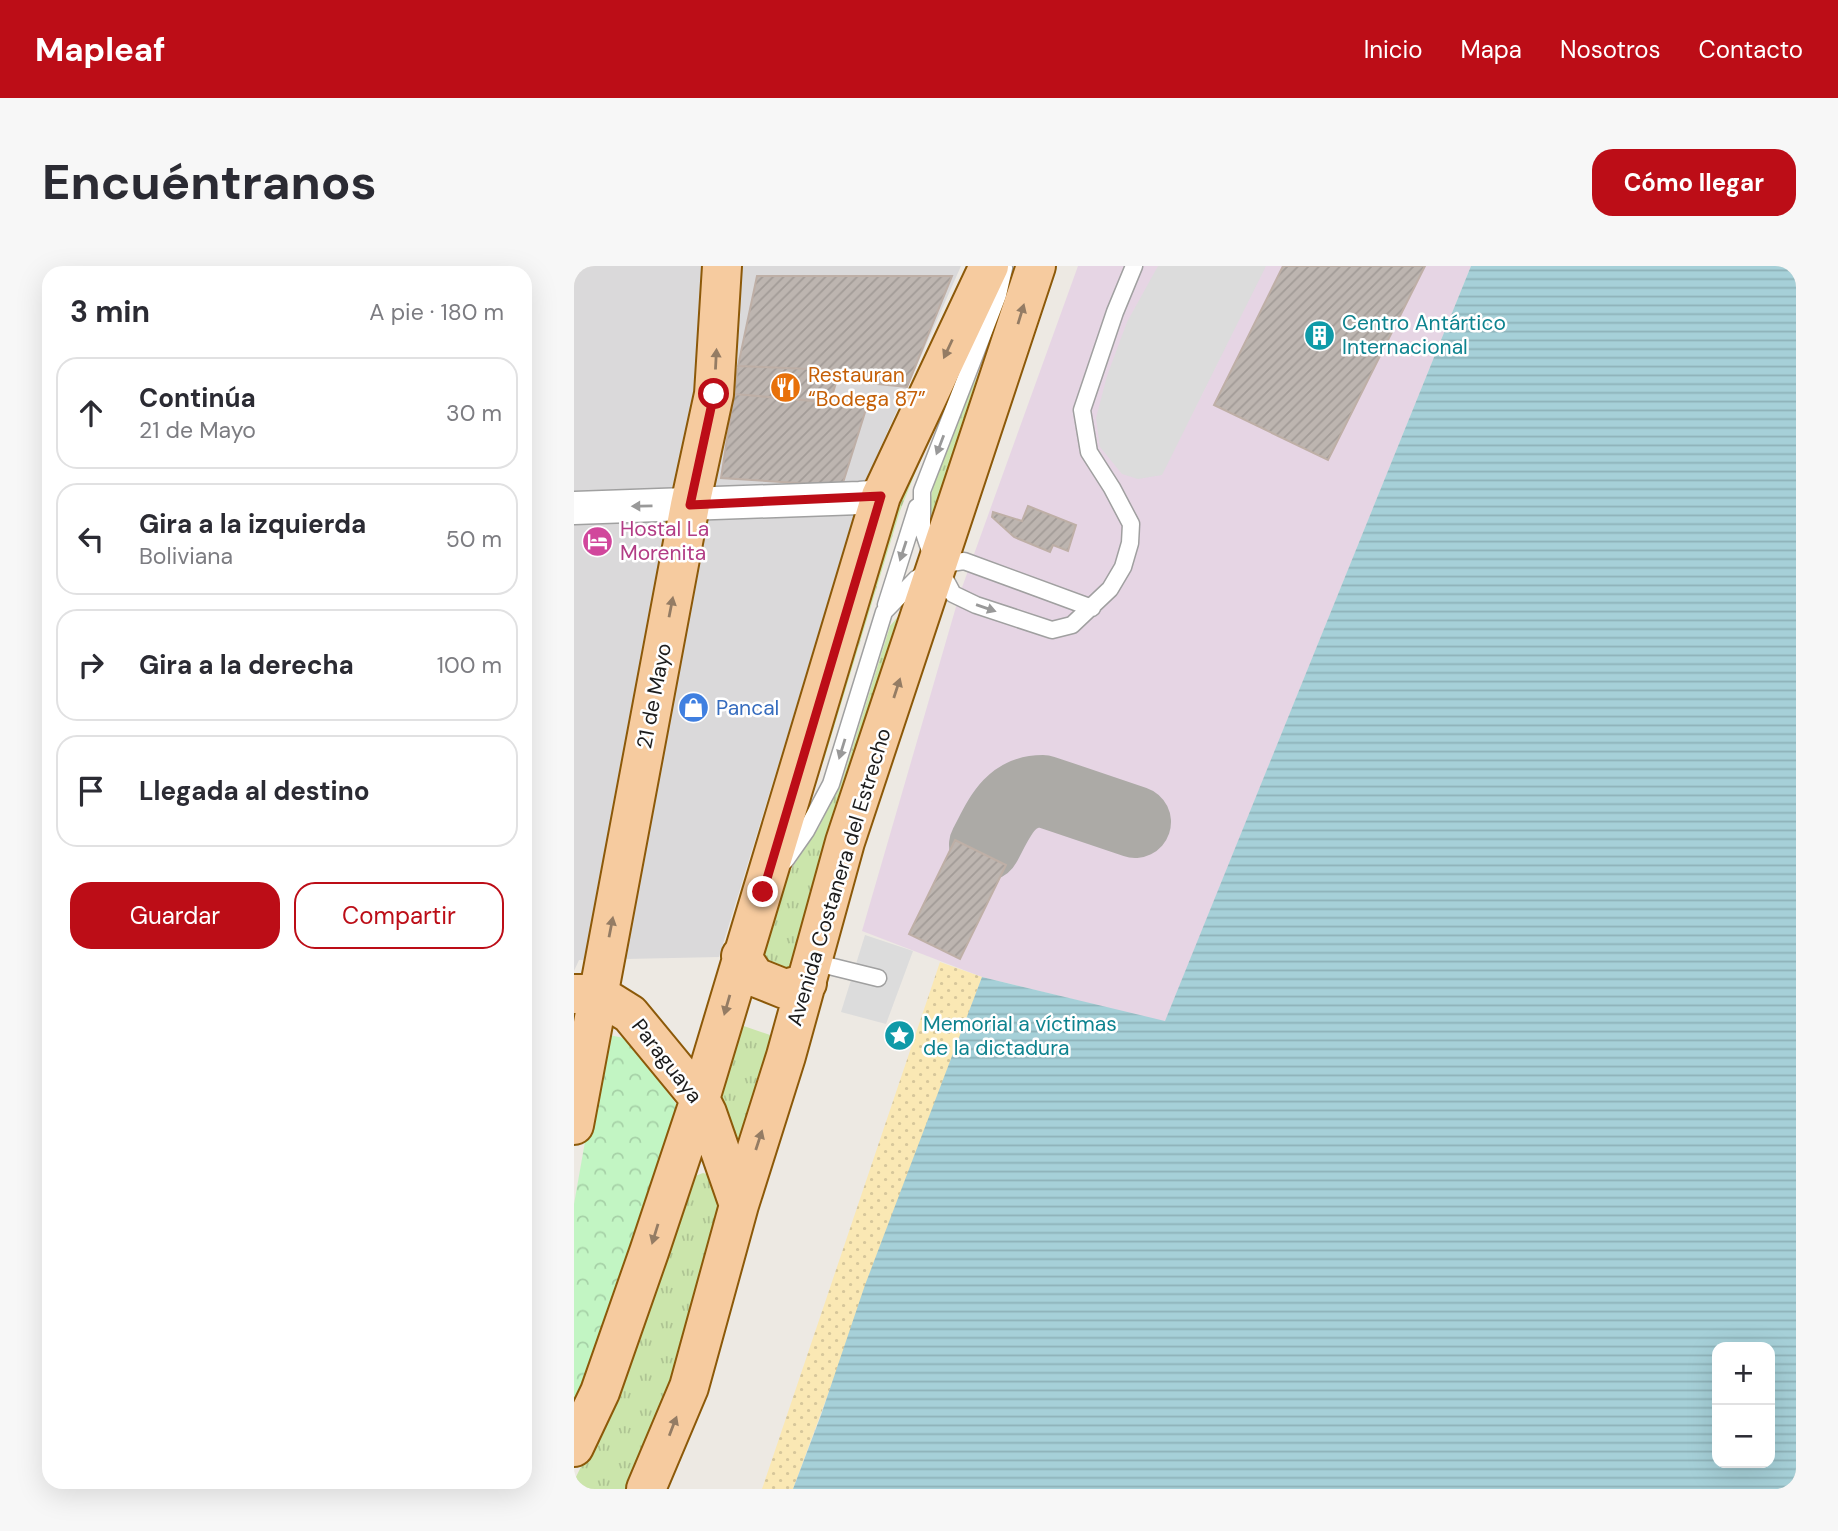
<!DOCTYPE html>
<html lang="es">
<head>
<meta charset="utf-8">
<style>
	body { margin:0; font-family:"DM Sans",sans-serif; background:#f7f7f7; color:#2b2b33 }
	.controls { position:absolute; right:21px; bottom:21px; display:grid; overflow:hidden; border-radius:14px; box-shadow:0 7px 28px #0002 }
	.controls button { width:63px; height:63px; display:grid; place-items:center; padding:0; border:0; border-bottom:2px solid #e1e1e2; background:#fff; color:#2b2b33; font:35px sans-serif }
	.stop { position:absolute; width:21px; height:21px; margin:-16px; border:5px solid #bc0d17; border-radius:50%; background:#fff }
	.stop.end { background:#bc0d17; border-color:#fff; box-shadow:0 2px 7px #0008 }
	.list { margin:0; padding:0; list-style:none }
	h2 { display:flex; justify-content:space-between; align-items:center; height:91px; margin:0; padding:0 28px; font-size:30px }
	h2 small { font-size:23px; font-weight:400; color:#7c7c81 }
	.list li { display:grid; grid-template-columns:46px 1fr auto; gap:21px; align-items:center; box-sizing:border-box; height:112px; margin:0 14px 14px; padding:0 14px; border:2px solid #e1e1e2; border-radius:21px }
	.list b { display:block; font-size:26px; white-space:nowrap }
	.list p { margin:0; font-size:23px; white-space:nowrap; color:#7c7c81 }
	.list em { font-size:23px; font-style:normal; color:#7c7c81 }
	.actions { display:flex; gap:14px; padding:21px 28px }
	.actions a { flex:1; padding:16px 0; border:2px solid #bc0d17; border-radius:21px; text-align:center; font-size:24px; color:#bc0d17 }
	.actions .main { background:#bc0d17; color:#fff }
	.icon { flex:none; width:38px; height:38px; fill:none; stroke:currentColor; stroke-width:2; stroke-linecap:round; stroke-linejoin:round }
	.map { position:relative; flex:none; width:1222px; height:1223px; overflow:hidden; border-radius:21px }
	header { display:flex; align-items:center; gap:42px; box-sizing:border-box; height:98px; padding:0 35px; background:#bc0d17; color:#fff }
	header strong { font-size:33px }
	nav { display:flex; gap:38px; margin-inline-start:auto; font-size:24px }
	.intro { display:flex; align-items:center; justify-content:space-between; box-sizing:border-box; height:168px; padding:0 42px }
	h1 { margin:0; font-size:49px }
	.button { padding:18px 32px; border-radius:21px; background:#bc0d17; color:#fff; font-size:24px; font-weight:700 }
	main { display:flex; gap:42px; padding:0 42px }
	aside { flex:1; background:#fff; border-radius:21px; box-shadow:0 7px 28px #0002 }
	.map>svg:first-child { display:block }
	.residential { fill:#dad9da }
	.industrial { fill:#e6d5e4 }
	.grass { fill:url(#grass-tufts) }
	.sand { fill:url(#sand-dots) }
	.park { fill:url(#park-crowns) }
	.parking { fill:#dcdcdc }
	.water { fill:url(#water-rules); fill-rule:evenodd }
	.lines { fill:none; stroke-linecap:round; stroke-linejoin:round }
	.taxiway { stroke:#acaaa6; stroke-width:72 }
	.building { fill:url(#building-hatch); stroke:#beafa6; stroke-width:2 }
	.lane-casing { stroke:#a0a0a0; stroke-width:19 }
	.street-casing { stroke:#a0a0a0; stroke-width:35 }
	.primary-casing { stroke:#8c5909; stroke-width:42 }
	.lane { stroke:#fff; stroke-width:16 }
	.street { stroke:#fff; stroke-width:32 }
	.primary { stroke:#f6cb9f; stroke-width:38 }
	.oneway { fill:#947c64 }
	.oneway2 { fill:#999 }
	.route { stroke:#bc0d17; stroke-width:9 }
	.labels { text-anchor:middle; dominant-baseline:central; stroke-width:5; stroke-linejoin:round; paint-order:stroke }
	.culture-label { font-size:21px; fill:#0d838f; stroke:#fff; text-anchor:start }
	.food-label { font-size:21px; fill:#c56008; stroke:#fff; text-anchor:start }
	.hotel-label { font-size:21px; fill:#b23c85; stroke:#fff; text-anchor:start }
	.street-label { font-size:21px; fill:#1c1c1c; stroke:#fff }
	.shop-label { font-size:21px; fill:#366cbe; stroke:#fff; text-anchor:start }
</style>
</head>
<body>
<header>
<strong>Mapleaf</strong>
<nav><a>Inicio</a><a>Mapa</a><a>Nosotros</a><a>Contacto</a></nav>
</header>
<div class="intro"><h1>Encuéntranos</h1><a class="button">Cómo llegar</a></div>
<main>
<aside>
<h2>3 min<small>A pie · 180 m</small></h2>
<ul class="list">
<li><svg class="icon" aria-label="ahead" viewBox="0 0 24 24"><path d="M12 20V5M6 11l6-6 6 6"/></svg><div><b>Continúa</b><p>21 de Mayo</p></div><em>30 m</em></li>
<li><svg class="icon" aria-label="left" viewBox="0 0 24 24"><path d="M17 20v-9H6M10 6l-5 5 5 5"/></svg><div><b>Gira a la izquierda</b><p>Boliviana</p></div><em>50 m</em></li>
<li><svg class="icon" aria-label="right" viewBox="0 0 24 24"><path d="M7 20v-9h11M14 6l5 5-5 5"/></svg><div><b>Gira a la derecha</b></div><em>100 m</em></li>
<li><svg class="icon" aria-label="arrive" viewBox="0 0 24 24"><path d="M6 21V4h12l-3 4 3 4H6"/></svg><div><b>Llegada al destino</b></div></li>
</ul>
<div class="actions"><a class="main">Guardar</a><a>Compartir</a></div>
</aside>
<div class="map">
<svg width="1222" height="1223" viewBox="0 0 1222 1223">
	<defs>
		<pattern id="grass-tufts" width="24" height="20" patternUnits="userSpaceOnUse" patternTransform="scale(1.75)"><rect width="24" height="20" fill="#cbe5ab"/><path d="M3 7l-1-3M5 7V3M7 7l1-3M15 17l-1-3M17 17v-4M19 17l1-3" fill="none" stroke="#aec493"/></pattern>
		<pattern id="sand-dots" width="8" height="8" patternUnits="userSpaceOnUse" patternTransform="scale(1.75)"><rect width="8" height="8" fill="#fae8b4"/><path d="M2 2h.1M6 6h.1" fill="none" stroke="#d6c69a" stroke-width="1.8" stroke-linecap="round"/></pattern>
		<pattern id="park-crowns" width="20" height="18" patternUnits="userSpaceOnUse" patternTransform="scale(1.75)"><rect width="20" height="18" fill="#c2f5c3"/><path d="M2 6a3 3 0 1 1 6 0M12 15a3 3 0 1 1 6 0" fill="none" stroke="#a6d1a7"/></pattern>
		<pattern id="water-rules" width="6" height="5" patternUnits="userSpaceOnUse" patternTransform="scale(1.75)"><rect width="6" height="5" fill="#a6d0d8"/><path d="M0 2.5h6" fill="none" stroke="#8eb2b9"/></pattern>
		<pattern id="building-hatch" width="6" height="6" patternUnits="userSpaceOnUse" patternTransform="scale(1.75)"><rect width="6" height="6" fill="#bdb5b0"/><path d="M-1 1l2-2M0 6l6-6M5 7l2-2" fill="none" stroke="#a29b97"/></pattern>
	</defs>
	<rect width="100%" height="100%" fill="#ede9e3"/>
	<path class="residential" d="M0,0h387l-95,214 -147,477 -140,3 -5,11z"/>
	<path class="industrial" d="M504,0h393l-306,756 -183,-45 -120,-46 98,-338z"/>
	<path class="grass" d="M416,81l-53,184c-2,-5 -6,-10 -7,-15 -5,-33 46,-135 60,-169z
		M359,162l-33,83 -76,249 -20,41 100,-322z
		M327,347l-101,358 -16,7 -30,-18 22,-68 43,-65 24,-49 47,-152z
		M161,757l44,15 -35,125 -34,-58z
		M129,907l10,3 8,13 -3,18 -25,102 -55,180h-64v-8l44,-90 72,-213z"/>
	<path class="sand" d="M366,696l42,15 -189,512h-31z"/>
	<path class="park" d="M30,768l25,5 50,69 -105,309v-213z"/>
	<path class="parking" d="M584,0h108l-104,209 -24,4 -16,-5 -22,-27 -4,-29 11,-42 20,-54z
		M291,669l48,16 -27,73 -45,-12z"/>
	<path class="water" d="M897,0h325v1223h-1003l28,-74 44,-130 117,-308 183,44zM1143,1081h53v116h-53z"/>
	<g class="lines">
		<path class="taxiway" d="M411,579c14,-26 24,-54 58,-54l92,31"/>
	</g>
	<path class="building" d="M709,0h142l-97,194 -114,-55z
		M183,10h195l-45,111 -70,-7 -2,-10 -97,-4z
		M164,100l97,4 2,10 -7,22 -96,-8z
		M160,128l133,12 -25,80 -121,-8z
		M454,240l48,19 -8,26 -15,-6 -3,7 -36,-15 -22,-20 1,-5 29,9z
		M381,574l51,25 -46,94 -51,-25z"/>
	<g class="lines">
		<defs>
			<path id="lane" d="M430,2l-6,27 -76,196v36l8,24 23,43 23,11 76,25 20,-5 38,-36 13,-22 7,-24 1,-19 -19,-36 -23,-36 -7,-42 33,-98 19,-46
				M312,339l31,-98
				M211,595l21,-30 25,-47 53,-172 32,-33 22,-14 26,-4 128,47
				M239,696l65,16"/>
			<path id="street" d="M0,242l286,-10 21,-2"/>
			<path id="primary" d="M167,690l14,21 30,12 22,-6
				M0,728h24l32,20 70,85 7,14 32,92
				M0,859l116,-620 24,-111 8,-128
				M0,1181l26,-55 49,-140 51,-153 181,-603 108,-230
				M72,1223l43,-102 50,-182 47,-149 59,-214 191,-576"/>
		</defs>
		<use href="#lane" class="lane-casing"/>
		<use href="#street" class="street-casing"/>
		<use href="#primary" class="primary-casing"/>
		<use href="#lane" class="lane"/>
		<use href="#street" class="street"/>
		<use href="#primary" class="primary"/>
	</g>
	<defs><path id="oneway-solid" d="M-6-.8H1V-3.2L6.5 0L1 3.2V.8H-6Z" transform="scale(1.75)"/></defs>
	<g class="oneway">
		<use href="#oneway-solid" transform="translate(447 48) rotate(-73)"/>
		<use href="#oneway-solid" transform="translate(374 83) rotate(115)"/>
		<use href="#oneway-solid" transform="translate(142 93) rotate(-87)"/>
		<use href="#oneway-solid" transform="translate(97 341) rotate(-79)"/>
		<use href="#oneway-solid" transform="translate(323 422) rotate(-72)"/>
		<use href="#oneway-solid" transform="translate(37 661) rotate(-79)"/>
		<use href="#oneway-solid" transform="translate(153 739) rotate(106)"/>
		<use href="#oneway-solid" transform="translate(185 874) rotate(-72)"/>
		<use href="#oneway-solid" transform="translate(81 968) rotate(107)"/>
		<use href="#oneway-solid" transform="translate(99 1160) rotate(-69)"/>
	</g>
	<g class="oneway2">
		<use href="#oneway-solid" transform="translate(366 179) rotate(111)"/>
		<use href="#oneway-solid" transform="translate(68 240) rotate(179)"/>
		<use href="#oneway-solid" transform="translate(329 285) rotate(108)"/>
		<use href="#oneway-solid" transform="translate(412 342) rotate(19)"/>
		<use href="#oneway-solid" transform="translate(268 483) rotate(107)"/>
	</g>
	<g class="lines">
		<path class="route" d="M140,128l-24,111 191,-9 -118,396"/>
	</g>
	<defs>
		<symbol id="building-disc" viewBox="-11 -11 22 22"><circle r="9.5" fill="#0f9aa8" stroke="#fff"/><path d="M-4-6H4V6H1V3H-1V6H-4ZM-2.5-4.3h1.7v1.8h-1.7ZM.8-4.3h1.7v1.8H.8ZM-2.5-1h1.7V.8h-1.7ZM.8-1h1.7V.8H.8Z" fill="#fff"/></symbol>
		<symbol id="restaurant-disc" viewBox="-11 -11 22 22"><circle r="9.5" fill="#e8710a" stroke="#fff"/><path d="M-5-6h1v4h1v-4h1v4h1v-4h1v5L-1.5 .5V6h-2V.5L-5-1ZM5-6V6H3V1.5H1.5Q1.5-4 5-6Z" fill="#fff"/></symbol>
		<symbol id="hotel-disc" viewBox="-11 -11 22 22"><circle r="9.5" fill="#d1479c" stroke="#fff"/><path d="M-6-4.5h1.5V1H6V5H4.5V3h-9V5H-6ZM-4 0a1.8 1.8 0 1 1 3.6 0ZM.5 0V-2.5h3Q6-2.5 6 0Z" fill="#fff"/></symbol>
		<symbol id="shop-disc" viewBox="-11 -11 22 22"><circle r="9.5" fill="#3f7fe0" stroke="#fff"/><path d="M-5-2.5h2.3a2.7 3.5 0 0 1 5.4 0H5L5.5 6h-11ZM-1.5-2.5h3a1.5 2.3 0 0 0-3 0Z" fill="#fff"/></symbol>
		<symbol id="sight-disc" viewBox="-11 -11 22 22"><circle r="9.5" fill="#0f9aa8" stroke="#fff"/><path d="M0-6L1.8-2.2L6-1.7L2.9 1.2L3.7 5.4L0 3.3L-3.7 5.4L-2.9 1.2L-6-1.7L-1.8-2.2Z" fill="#fff"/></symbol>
	</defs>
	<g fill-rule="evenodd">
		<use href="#building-disc" x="728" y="52" width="35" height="35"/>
		<use href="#restaurant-disc" x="194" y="104" width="35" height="35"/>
		<use href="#hotel-disc" x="6" y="258" width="35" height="35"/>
		<use href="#shop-disc" x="102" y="424" width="35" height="35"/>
		<use href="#sight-disc" x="308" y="752" width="35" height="35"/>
	</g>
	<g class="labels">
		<g class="culture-label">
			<text x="768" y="57">Centro Antártico<tspan x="768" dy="24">Internacional</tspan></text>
			<text x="349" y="758">Memorial a víctimas<tspan x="349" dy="24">de la dictadura</tspan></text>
		</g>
		<g class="food-label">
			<text x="234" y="109">Restauran<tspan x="234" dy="24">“Bodega 87”</tspan></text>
		</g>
		<g class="hotel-label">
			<text x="46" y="263">Hostal La<tspan x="46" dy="24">Morenita</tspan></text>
		</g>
		<g class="street-label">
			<text transform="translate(80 430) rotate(-79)">21 de Mayo</text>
			<text transform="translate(265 611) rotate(-73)">Avenida Costanera del Estrecho</text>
			<text transform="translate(93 795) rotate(52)">Paraguaya</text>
		</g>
		<g class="shop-label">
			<text x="142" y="442">Pancal</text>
		</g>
	</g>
</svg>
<div class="controls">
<button>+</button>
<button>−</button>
</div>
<div class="stop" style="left:140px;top:128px"></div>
<div class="stop end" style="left:189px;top:626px"></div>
</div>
</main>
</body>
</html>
